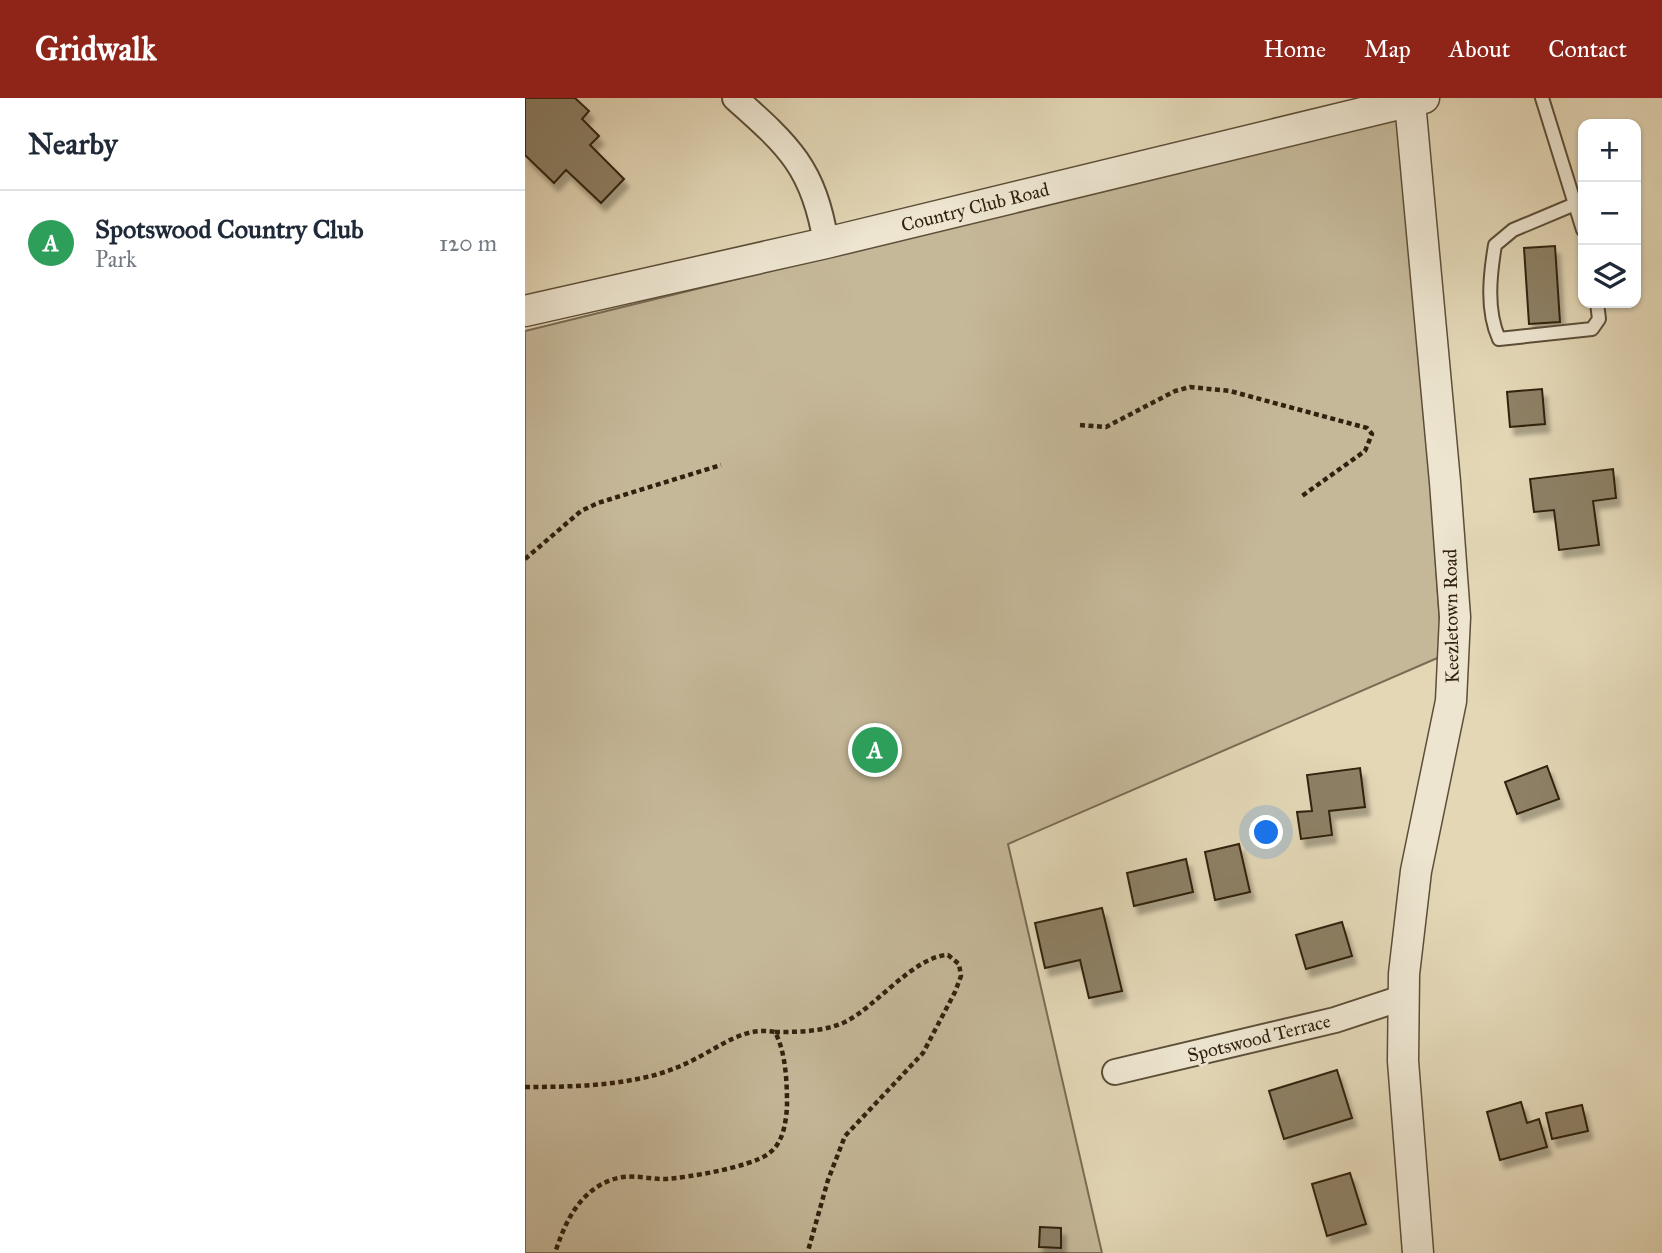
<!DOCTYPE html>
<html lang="en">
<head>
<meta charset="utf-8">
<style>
	body { margin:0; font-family:"IM FELL Great Primer",serif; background:#f6f6f7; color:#1f2937 }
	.controls { position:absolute; right:21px; top:21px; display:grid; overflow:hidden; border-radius:14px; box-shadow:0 2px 5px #0004 }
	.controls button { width:63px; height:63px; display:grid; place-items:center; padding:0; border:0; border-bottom:2px solid #e0e1e3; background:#fff; color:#1f2937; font:35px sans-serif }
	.you { position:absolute; left:742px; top:735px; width:24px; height:24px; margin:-18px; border:5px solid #fff; border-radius:50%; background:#1a73e8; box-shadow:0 0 0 10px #1a73e833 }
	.badge { display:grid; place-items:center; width:46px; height:46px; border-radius:50%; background:#8f2418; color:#fff; font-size:23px; font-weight:700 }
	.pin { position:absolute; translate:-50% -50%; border:4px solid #fff; box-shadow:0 2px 7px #0006 }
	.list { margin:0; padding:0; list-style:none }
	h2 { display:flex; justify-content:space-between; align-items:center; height:91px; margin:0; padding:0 28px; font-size:30px }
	h2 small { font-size:23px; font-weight:400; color:#747a83 }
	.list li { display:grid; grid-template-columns:46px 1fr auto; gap:21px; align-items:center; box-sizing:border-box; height:105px; padding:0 28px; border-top:2px solid #e0e1e3 }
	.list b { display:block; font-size:26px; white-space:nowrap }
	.list p { margin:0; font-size:23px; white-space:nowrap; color:#747a83 }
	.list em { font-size:23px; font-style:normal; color:#747a83 }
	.icon { flex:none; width:38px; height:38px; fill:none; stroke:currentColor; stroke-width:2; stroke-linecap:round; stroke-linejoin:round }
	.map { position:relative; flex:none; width:1137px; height:1155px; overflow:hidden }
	header { display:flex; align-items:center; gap:42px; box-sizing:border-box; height:98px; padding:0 35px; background:#8f2418; color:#fff }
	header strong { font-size:33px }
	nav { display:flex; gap:38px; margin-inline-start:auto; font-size:24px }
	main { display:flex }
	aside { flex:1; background:#fff }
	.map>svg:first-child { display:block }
	.green { fill:#c5b899; stroke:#7a6c54; stroke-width:2 }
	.building { fill:#8d8065; stroke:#30210e; stroke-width:2; filter:url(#shadow) }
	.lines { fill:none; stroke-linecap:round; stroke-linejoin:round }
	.service-casing { stroke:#5d4e38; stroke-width:16 }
	.minor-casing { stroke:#5d4e38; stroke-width:28 }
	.tertiary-casing { stroke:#5d4e38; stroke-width:33 }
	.path { stroke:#30210e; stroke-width:4.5; stroke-dasharray:5 3.5; stroke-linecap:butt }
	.service { stroke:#ede5d0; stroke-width:12 }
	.minor { stroke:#ede5d0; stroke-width:24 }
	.tertiary { stroke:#ede5d0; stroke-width:30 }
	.labels { text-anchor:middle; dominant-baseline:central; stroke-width:5; stroke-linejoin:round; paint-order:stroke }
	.street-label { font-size:19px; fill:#30210e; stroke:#ede5d0 }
</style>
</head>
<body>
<header>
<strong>Gridwalk</strong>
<nav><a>Home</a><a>Map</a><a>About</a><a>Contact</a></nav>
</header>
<main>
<aside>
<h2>Nearby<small></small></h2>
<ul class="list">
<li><span class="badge" style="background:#2e9e5b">A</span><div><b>Spotswood Country Club</b><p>Park</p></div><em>120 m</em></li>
</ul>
</aside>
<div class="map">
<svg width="1137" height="1155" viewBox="0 0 1137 1155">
	<defs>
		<filter id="shadow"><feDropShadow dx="4.5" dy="8" stdDeviation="2" flood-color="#0004"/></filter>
	</defs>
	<rect width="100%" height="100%" fill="#e3d7b6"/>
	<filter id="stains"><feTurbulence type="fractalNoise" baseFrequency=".00286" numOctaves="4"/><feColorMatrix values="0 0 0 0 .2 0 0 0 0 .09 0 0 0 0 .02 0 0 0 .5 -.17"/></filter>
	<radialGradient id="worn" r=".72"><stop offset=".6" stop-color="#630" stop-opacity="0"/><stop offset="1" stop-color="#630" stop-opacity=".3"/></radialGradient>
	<path class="green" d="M881,17l36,541 -434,188 94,409h-577v-922z"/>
	<path class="building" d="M0,0h50l14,13 -7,8 17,17 -9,9 34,34 -23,24 -35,-33 -12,13 -29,-28z
		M1030,148l5,76 -31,2 -5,-76z
		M1017,291l3,35 -35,3 -3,-35z
		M1088,371l3,29 -23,3 6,44 -40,5 -5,-40 -20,2 -4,-33z
		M1022,668l12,33 -42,15 -12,-32z
		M835,670l5,39 -36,4 3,24 -31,4 -4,-27 15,-1 -5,-36z
		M714,746l11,48 -35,8 -10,-48z
		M661,761l7,33 -59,14 -7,-33z
		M577,810l20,83 -33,7 -9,-38 -35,8 -10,-45z
		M817,824l10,34 -46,13 -10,-34z
		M812,972l15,48 -68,21 -15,-48z
		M996,1004l6,21 12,-4 8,28 -47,13 -13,-48z
		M1057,1007l6,26 -36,8 -6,-26z
		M825,1075l16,51 -39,12 -15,-52z
		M515,1129l21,1v20l-22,-1z"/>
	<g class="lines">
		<defs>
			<path id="service" d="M1017,0l41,132
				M1050,106l-62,26 -18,15c-5,30 -9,65 4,94l93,-10 7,-10 -2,-16"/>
			<path id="minor" d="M210,0c54,48 79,70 91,145
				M590,974l220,-52 67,-22"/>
			<path id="tertiary" d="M885,4l35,380 10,135 -4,84 -35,170 -12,103 -1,87 15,192
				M0,213l301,-68 598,-145"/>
		</defs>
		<use href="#service" class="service-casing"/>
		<use href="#minor" class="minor-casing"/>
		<use href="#tertiary" class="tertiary-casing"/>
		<path class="path" d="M555,327l26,2 69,-36 15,-4 40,4 137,37 5,6 -7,17 -63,45
			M0,461l56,-48 17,-8 123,-38
			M250,934c23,0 48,0 70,-10 31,-15 69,-66 103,-67l11,9 2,12 -6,16 -32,61 -78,83 -17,44 -20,71
			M0,989c43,0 88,-1 130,-12 14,-4 27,-9 40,-16 26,-13 50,-33 80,-27 11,21 12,50 12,74 -1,17 -4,38 -19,48 -18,13 -81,24 -104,25 -18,0 -34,-6 -53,1 -32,12 -46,42 -56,73"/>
		<use href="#service" class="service"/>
		<use href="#minor" class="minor"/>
		<use href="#tertiary" class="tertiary"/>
	</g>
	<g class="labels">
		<g class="street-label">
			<text transform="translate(450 109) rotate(-14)">Country Club Road</text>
			<text transform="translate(926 518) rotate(-91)">Keezletown Road</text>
			<text transform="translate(734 940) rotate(-14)">Spotswood Terrace</text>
		</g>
	</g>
	<rect width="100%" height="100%" filter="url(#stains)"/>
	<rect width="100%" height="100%" fill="url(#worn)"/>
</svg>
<div class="controls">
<button>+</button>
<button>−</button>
<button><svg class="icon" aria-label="layers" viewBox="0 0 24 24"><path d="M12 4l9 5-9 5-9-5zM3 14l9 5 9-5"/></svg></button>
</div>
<div class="you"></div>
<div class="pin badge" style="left:350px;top:652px;background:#2e9e5b">A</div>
</div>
</main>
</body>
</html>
